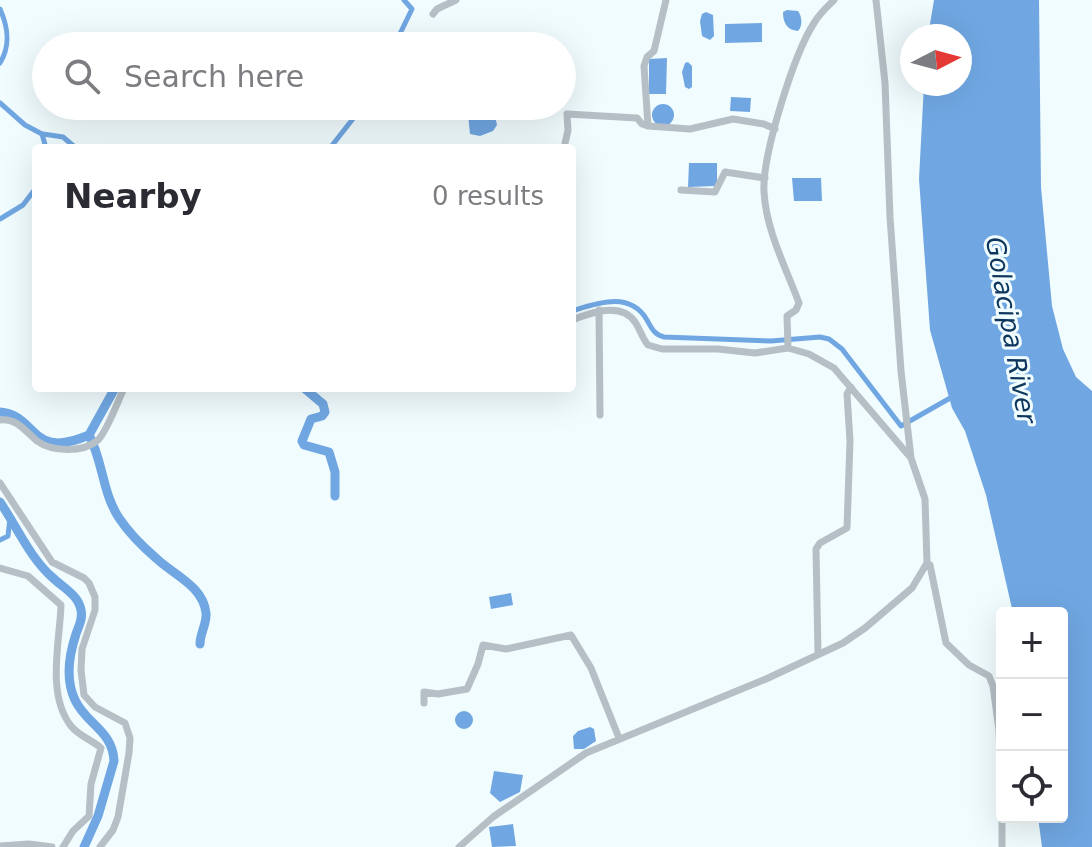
<!DOCTYPE html>
<html lang="en">
<head>
<meta charset="utf-8">
<style>
	body { margin:0; font-family:"DejaVu Sans",sans-serif; background:#f2f2f3; color:#2b2b33 }
	.controls { position:absolute; right:24px; bottom:24px; display:grid; overflow:hidden; border-radius:8px; box-shadow:0 8px 32px #0002 }
	.controls button { width:72px; height:72px; display:grid; place-items:center; padding:0; border:0; border-bottom:2px solid #e1e1e2; background:#fff; color:#2b2b33; font:40px sans-serif }
	.compass { position:absolute; left:900px; top:24px; width:72px; height:72px; border-radius:50%; background:#fff; box-shadow:0 8px 32px #0002; rotate:84deg }
	.list { margin:0; padding:0; list-style:none }
	h2 { display:flex; justify-content:space-between; align-items:center; height:104px; margin:0; padding:0 32px; font-size:34px }
	h2 small { font-size:26px; font-weight:400; color:#7c7c81 }
	.icon { flex:none; width:44px; height:44px; fill:none; stroke:currentColor; stroke-width:2; stroke-linecap:round; stroke-linejoin:round }
	.map { position:relative; flex:none; width:1092px; height:847px; overflow:hidden }
	.search { position:absolute; background:#fff; box-shadow:0 8px 32px #0002; left:32px; top:32px; width:544px; height:88px; display:flex; align-items:center; gap:20px; box-sizing:border-box; padding:0 28px; border-radius:44px; color:#7c7c81; font-size:30px }
	.panel { position:absolute; background:#fff; box-shadow:0 8px 32px #0002; left:32px; top:144px; width:544px; height:248px; border-radius:8px }
	.map>svg:first-child { display:block }
	.water { fill:#70a7e2 }
	.lines { fill:none; stroke-linecap:round; stroke-linejoin:round }
	.canal { stroke:#70a7e2; stroke-width:5 }
	.river { stroke:#70a7e2; stroke-width:9 }
	.minor { stroke:#b5bfc5; stroke-width:7 }
	.labels { text-anchor:middle; dominant-baseline:central; stroke-width:6; stroke-linejoin:round; paint-order:stroke }
	.water-label { font-size:26px; font-style:italic; fill:#0e365c; stroke:#f1fcfe }
</style>
</head>
<body>
<div class="map">
<svg width="1092" height="847" viewBox="0 0 1092 847">
	<rect width="100%" height="100%" fill="#f1fcfe"/>
	<path class="water" d="M934,0h105l2,187 11,119 11,43 13,28 16,14v456h-50l-4,-30h24v-204h-49l-27,-118 -21,-64 -13,-23 -22,-78 -11,-151 5,-95h36v-48h-32z
		M787,10l11,1c4,5 5,15 0,20 -11,-1 -15,-8 -15,-19z
		M706,12l7,3 1,21 -4,4 -8,-4 -2,-15 2,-7z
		M762,23v19l-37,1v-19z
		M667,58l-1,36h-17v-35z
		M688,62l4,4v21l-3,2 -4,-2 -3,-15 3,-9z
		M731,97l20,1 -1,14 -20,-1z
		M652 115a11 11 0 1 1 22 0a11 11 0 1 1-22 0Z
		M494,111l3,14 -4,6 -13,5 -10,-2 -2,-20z
		M689,163h28v23l-29,1z
		M792,178h29l1,23h-28z
		M511,593l2,12 -22,4 -2,-12z
		M455 720a9 9 0 1 1 18 0a9 9 0 1 1-18 0Z
		M590,727l4,2 2,12 -12,8h-10l-1,-13 5,-5z
		M494,771l29,4 -3,17 -20,10 -10,-9z
		M513,824l3,22 -24,1 -3,-20z"/>
	<g class="lines">
		<path class="canal" d="M0,9c8,18 11,36 0,54
			M394,46l18,-37 -8,-9
			M0,103l25,22 17,9 4,14
			M43,134l20,3 13,11
			M330,148l33,-42
			M0,219l23,-14 13,-17
			M572,311c26,-8 58,-20 75,9 5,9 7,14 17,17l107,4 49,-4 9,2 13,10 59,77 51,-29
			M0,540l8,-4 2,-18"/>
		<path class="river" d="M304,388l19,16 2,8 -3,4 -11,3 -9,22 2,4 25,7 6,20v24
			M0,412c38,3 29,49 89,23l26,-47
			M89,435c14,26 13,57 30,83 10,15 24,29 38,41 17,16 46,27 49,54 1,11 -6,20 -6,31
			M0,502c17,25 30,56 53,76 11,10 25,17 28,32 2,9 -2,15 -5,24 -7,21 -11,45 -1,66 11,24 38,31 39,61l-16,55 -14,31"/>
		<path class="minor" d="M433,14l4,-5 19,-9
			M648,126l-4,-60 3,-9 7,-6 12,-51
			M564,148l4,-18 -1,-16 70,4 5,6 6,2 42,3 43,-10 31,5 11,5
			M681,190l34,2 10,-20 40,6
			M599,310l1,105
			M572,320c18,-7 49,-19 63,2 5,7 7,16 13,23l14,4h56l37,4 33,-5 21,6 25,14 77,90
			M788,348l-1,-32 9,-6 3,-7c-13,-35 -33,-73 -35,-111 -2,-37 30,-138 50,-169 5,-9 13,-16 20,-23
			M0,420c17,-2 25,11 37,21 15,11 46,12 61,-1 9,-9 20,-39 26,-52
			M0,483l52,79 32,16 5,5 6,14v13l-13,39 -1,21 3,25 11,12 30,16 5,15 -1,15 -11,64 -5,13 -13,17
			M927,563l3,2 16,78 23,22 20,11 4,10 6,44 3,81
			M0,568l28,8 33,29c-1,36 -15,89 10,121 8,10 21,14 30,22l-10,36 -2,32 -16,15 -10,16
			M818,654l-2,-105 4,-6 27,-15 3,-87 -3,-47 4,-7
			M424,703v-11l14,2 29,-5 11,-25 5,-19 23,4 65,-14 20,33 28,70
			M1002,817v30
			M0,846l29,-2 23,3
			M459,847l34,-30 93,-64 180,-74 77,-36 22,-15 47,-40 15,-25 -2,-64 -14,-41 -10,-87 -11,-154 -5,-134 -9,-83"/>
	</g>
	<g class="labels">
		<g class="water-label">
			<text transform="translate(1011 330) rotate(80)">Golacipa River</text>
		</g>
	</g>
</svg>
<div class="controls">
<button>+</button>
<button>−</button>
<button><svg class="icon" aria-label="locate" viewBox="0 0 24 24"><circle cx="12" cy="12" r="6"/><path d="M12 2v4M12 18v4M2 12h4M18 12h4"/></svg></button>
</div>
<svg class="compass" viewBox="-18 -18 36 36"><path d="M0-13l5 13h-10z" fill="#e53935"/><path d="M0 13l5-13h-10z" fill="#7c7c81"/></svg>
<div class="search"><svg class="icon" aria-label="search" viewBox="0 0 24 24"><circle cx="10" cy="10" r="6"/><path d="M15 15l6 6"/></svg>Search here</div>
<section class="panel">
<h2>Nearby<small>0 results</small></h2>
<ul class="list">
</ul>
</section>
</div>
</body>
</html>
